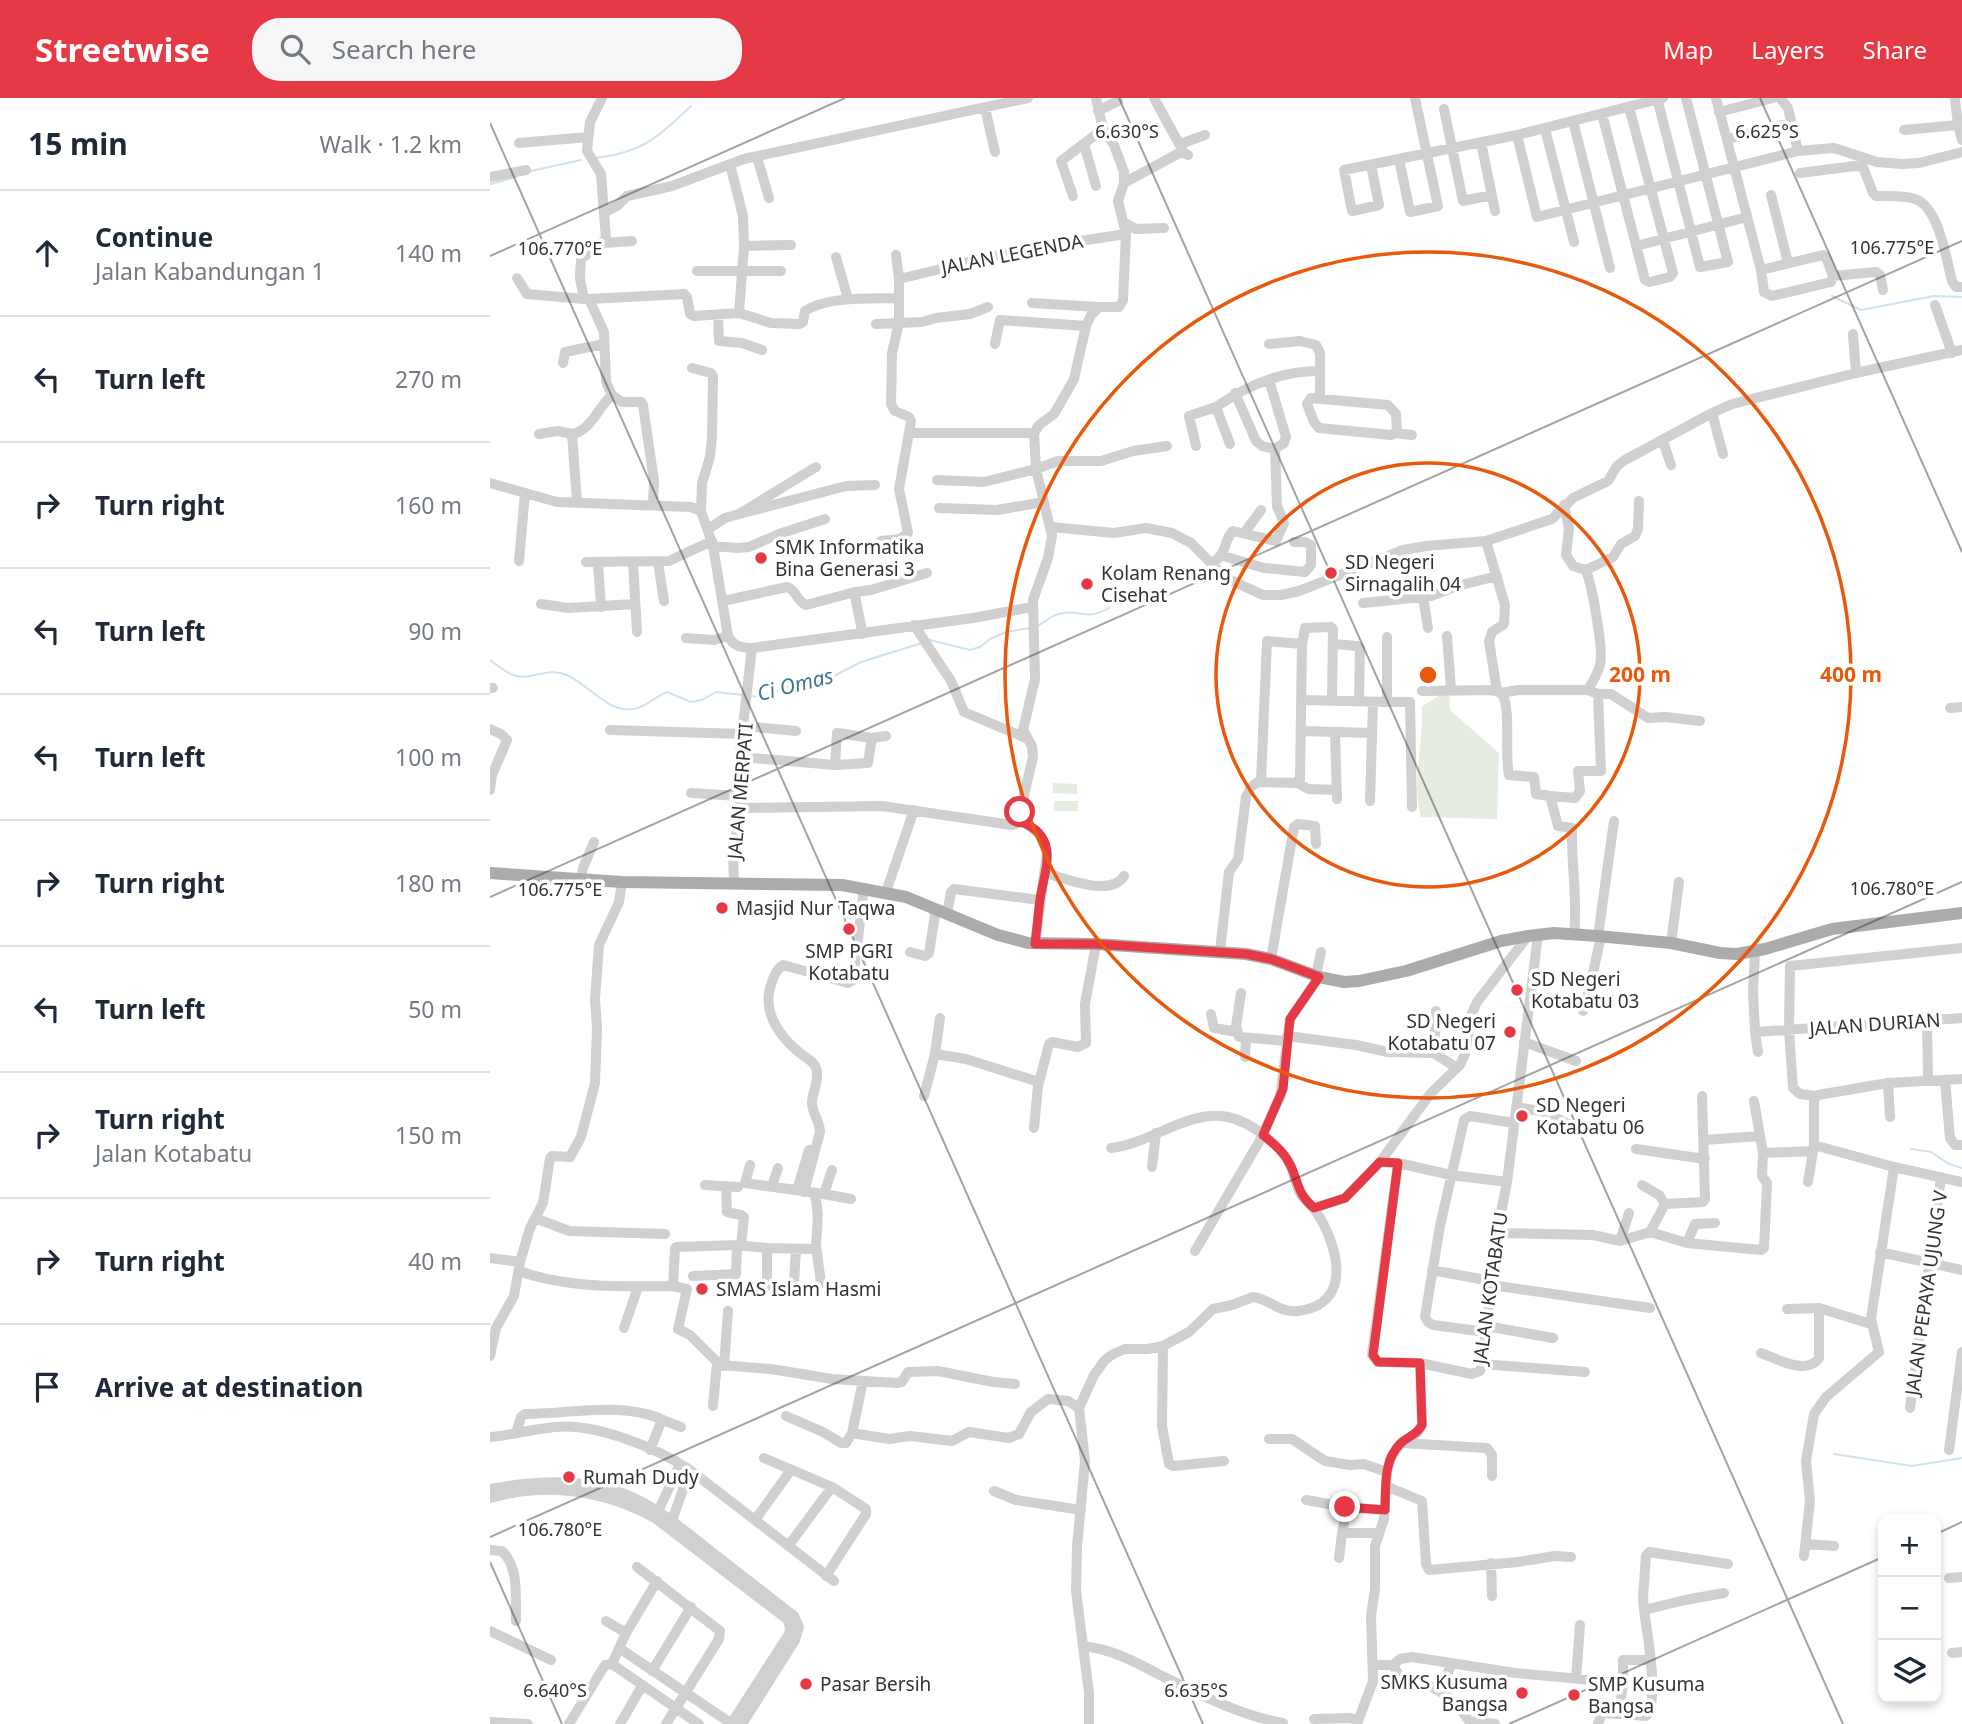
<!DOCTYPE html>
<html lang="en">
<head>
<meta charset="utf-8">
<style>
	body { margin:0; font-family:"Noto Sans",sans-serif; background:#f6f6f7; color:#1f2937 }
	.controls { position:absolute; right:21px; bottom:21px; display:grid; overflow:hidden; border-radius:14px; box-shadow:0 4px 10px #0003 }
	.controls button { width:63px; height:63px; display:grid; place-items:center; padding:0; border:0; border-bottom:2px solid #e0e1e3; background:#fff; color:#1f2937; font:35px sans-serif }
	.stop { position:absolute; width:21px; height:21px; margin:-16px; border:5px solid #e63946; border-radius:50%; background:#fff }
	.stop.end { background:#e63946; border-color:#fff; box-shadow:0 2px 7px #0008 }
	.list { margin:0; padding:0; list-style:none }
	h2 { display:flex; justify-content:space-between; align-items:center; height:91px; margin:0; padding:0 28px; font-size:30px }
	h2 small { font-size:23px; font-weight:400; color:#747a83 }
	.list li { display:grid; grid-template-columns:46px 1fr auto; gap:21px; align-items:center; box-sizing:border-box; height:126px; padding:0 28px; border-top:2px solid #e0e1e3 }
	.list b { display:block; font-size:26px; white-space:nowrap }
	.list p { margin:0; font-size:23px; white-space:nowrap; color:#747a83 }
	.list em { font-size:23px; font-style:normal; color:#747a83 }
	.icon { flex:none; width:38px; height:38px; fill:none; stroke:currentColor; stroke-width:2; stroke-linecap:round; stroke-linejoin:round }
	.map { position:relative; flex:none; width:1472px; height:1626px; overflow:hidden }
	header { display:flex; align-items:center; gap:42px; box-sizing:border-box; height:98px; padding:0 35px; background:#e63946; color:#fff }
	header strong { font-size:33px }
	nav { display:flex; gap:38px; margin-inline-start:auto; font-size:24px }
	.search { width:490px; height:63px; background:#f6f6f7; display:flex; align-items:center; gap:18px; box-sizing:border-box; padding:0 24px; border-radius:28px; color:#747a83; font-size:26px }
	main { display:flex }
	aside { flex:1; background:#fff }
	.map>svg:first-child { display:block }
	.green { fill:#e6ecdf }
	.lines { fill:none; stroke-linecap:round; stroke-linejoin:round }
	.stream { stroke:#cfe2ee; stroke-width:2 }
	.minor { stroke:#d0d0d0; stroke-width:10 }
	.major { stroke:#ababab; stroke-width:12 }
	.route { stroke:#e63946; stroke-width:9 }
	.ticks { fill:none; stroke:#333; stroke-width:2; stroke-opacity:0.45 }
	.ring { fill:none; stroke:#e8590c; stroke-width:3.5 }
	.poi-dot { fill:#e63946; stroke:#fff; stroke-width:2.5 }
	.labels { text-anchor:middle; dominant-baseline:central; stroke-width:7; stroke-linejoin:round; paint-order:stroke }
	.street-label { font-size:19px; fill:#333; stroke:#fff }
	.poi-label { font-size:19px; fill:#333; stroke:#fff; text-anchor:start }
	.water-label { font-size:21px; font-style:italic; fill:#3f7597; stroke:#fff }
	.ticks-label { font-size:18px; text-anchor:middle; fill:#333; stroke:#fff; stroke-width:7; stroke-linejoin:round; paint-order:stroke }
	.centre { fill:#e8590c; stroke:#fff; stroke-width:3.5 }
	.ring-label { font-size:21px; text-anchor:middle; font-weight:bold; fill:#e8590c; stroke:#fff; stroke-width:7; stroke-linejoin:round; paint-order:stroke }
</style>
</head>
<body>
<header>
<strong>Streetwise</strong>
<div class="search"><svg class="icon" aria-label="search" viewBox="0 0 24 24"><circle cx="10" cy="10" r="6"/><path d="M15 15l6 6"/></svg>Search here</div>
<nav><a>Map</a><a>Layers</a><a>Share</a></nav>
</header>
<main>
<aside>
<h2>15 min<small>Walk · 1.2 km</small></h2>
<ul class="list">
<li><svg class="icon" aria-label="ahead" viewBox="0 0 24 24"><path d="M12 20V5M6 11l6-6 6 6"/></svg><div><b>Continue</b><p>Jalan Kabandungan 1</p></div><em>140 m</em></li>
<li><svg class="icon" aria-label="left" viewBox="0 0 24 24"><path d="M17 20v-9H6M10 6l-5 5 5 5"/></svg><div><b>Turn left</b></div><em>270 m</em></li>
<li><svg class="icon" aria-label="right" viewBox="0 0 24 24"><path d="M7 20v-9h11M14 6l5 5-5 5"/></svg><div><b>Turn right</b></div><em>160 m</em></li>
<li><svg class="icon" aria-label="left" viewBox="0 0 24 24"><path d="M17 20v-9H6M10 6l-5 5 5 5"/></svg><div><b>Turn left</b></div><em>90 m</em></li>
<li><svg class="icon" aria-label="left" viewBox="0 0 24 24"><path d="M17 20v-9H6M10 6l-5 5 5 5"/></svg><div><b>Turn left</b></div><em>100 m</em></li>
<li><svg class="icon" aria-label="right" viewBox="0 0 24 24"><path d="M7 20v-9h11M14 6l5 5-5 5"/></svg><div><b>Turn right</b></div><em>180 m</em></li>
<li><svg class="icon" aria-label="left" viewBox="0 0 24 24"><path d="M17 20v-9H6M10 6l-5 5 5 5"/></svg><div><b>Turn left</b></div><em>50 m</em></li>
<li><svg class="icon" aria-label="right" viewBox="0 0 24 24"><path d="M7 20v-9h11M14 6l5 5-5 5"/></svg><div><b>Turn right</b><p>Jalan Kotabatu</p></div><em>150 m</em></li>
<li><svg class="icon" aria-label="right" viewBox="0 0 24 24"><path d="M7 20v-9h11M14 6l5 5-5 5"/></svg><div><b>Turn right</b></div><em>40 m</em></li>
<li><svg class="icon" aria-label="arrive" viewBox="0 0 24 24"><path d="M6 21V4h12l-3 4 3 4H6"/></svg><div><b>Arrive at destination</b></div></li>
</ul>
</aside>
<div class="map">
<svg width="1472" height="1626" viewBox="0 0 1472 1626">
	<rect width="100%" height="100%" fill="#fff"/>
	<path class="green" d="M959,592l1,20 49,43 -2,66 -76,-2c-10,-37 3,-74 1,-111z
		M563,685l24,1v10l-24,-1z
		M564,703h24v10h-24z"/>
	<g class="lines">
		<path class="stream" d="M105,60c47,-5 62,-20 96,-52
			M41,73l50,-11
			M0,86l26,-7
			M1342,198l29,14 73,-14 28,1
			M549,527c6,-3 13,-10 20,-11 20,-6 26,8 50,-6
			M440,542l40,10 10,-3 10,-8 16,-7 24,-4
			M0,562c7,5 15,12 23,15 17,7 33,-9 54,0 22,10 41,38 66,34 12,-1 23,-13 34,-17l24,10 11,-2 14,-8 27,3
			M262,598l6,1 34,-11 36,-7 33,-17 61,-19
			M1421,1051l20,3 18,12 13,4
			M1344,1356l78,12 50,-8"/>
		<path class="minor" d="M664,0l29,53
			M1167,0l43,169 28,-5 -42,-164
			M1173,0l-146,37 20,82 261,-66 36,-3 43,14 25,2 17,-1 43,-11
			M1226,0l45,172
			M1290,0l8,10 10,43
			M1465,0l3,27 4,15
			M495,10l10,44
			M954,11l19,92 29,-6
			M608,13l20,-10
			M1229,14l54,-14
			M1112,16l43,166 5,2 20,-5 3,-4 -44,-166
			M1083,23l37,147
			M1055,31l29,113
			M1414,32l54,-5
			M1237,41l64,-16
			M991,44l14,69
			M29,45l69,-6
			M594,46l12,42
			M690,46l25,-9
			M267,59l12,41
			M909,61l11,53 28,-6 -23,-108
			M240,66l13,52 1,30 -5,67
			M881,67l8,40 -27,6 -8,-41 173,-35
			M1310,75l55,-7 8,1 10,26 3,3c13,0 27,-1 39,3 24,8 31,59 37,82l4,6h6
			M0,79l36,-7
			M634,85l57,-31 7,3
			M1281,97l17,68
			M583,98l-12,-35 42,-32
			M115,114l12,-6 10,-10 45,-10 72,-27 284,-61
			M633,124l13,7 28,-1
			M113,145l29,-2
			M254,148l47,-1
			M1146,148l111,-29
			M1333,157l3,2 7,19 -2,6 -59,14 -8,-4 -3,-22z
			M346,159l12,42
			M207,173h84
			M1343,178l43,-4 4,3 3,15
			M27,180l10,16 57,5
			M409,181l116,-28 111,-17
			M99,201l95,-5 3,3 3,17 4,2 45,-3 32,10 28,1 4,-2 2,-11c23,-15 67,-12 94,-13
			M542,205l67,4
			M1445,207l17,48
			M228,218l1,25 23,2 20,7
			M386,226l46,-2 14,-4 34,-4 18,-7
			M1363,236l3,39
			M505,246l5,-24 86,6
			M779,246l31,-3 16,4 4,8v45
			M73,265l2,-11 39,-8
			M202,270l19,5 2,3 -1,61 -2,20 -8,26 -1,28 12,35 15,90c5,10 13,12 24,12l221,-30 59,-11
			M745,295l21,48 6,5 13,3 9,-6 2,-6 -17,-57
			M122,297l10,7h19l2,3 11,76 -1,24
			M821,300l77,7 8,9 1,18 -6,3 -72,-7 -5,-6 -7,-18z
			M1222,315l11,41
			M421,335h123
			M905,335l17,2
			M49,336l19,-3 14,3
			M1173,343l8,24
			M740,346l-14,-37c30,-21 66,-36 103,-36
			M706,348l-7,-30 27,-9
			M447,382l47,2 52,-13 22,-8h43l32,-10 34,-5
			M0,385l67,19 134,5 10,4
			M87,404l-5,-68c19,-3 26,-27 40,-39l-6,-13 -2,-50 -15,-33h-5l-4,-21 1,-19 25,-20 -5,-65 -14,-23 3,-29 12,-24
			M1074,407l5,23 -3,27 7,11 13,4 27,-13 8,-13 14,-8 3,-7 1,-28
			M449,410l58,2 47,-8
			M249,416l107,-28 29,-1
			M561,429l63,6 32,-5 26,5 19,10 35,35 37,17h18l18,-4 104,-41 23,-4 60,-5 66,-22 21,-21 35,-17 9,-15 8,-6 87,-47 20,-9 124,-31 106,-23
			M218,431l17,-11 14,-4 77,-47
			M755,434l16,-22
			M391,443l19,-2 8,-6 -9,-44 12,-68 -2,-4 -14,-6 -4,-7 1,-51 7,-30v-44l-3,-24
			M996,443l19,64 -1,19 -12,8 -3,9 8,50
			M223,448l25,2 11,-1 30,-13 46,-15
			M733,458l41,12 41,4 6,-7v-20l-6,-3h-11
			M29,463l6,-68
			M96,464l83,-1 43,-20
			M168,464l6,39
			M108,465l3,44
			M143,465l4,69
			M721,466c19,-13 10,-20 22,-33l43,10 8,-18 -7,-17 -2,-57
			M1096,472c6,17 18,79 14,95 -2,9 -8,17 -12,25
			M933,499l5,31
			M233,503l64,-14c10,3 10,15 19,18l49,-13
			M873,505l68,-7 26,-10 40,-10
			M51,506l27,4 67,-4
			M424,527l37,56 13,31 62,26
			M372,536c-1,-15 -6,-26 -7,-42l16,-2 56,-17
			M957,538l4,54
			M196,540l28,2 14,-4
			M844,546l23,2 3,2 -1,53
			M0,590h3
			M932,593l70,-1 9,3 17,-3h70l10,4h13l37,24 17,-1 35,4
			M1011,595c11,12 3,62 8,82l25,2 2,17 14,2
			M812,602l85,2v-65
			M897,604h23l2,105
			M1460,610l12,-1
			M254,628l52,5
			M0,631l11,5 6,6 -15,35 -2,15
			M120,632l133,4
			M811,633l71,2
			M845,634l2,67
			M250,659l95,8 33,-2 4,-25
			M345,667l2,-32 35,5 14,-2
			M771,683l6,-140 35,3
			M808,685l10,6 28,1
			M201,695l48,3
			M880,703l3,-99
			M250,710l142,-2 130,19 10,-3
			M555,775c21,5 65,25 79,3
			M91,782l2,-12 11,-26
			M244,785l-1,-30 7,-45 -2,-40 14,-120
			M396,794l28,-82
			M457,816l4,-22 3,-3 86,11
			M1084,837c4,-36 -3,-71 -2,-107l-14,-2 -8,-30 25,2 5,-7 -2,-20h23l-3,-77
			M1108,838l16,-115
			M1181,845l8,-61
			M545,846l12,-92c-5,-28 -26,-23 -27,-40l13,-55 -1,-11 -9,-16 12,-51 -2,-79 15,-42 4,-22 -16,-67 -2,-36 5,-8 15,-11 20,-35 12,-53 5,-11 8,-8h20l4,-7 3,-66 -8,-33 6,-18v-11l-10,-27 -11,-16 -7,-31
			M730,853l9,-79 9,-13 8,-62 5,-10 7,-5 37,1 5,-4 2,-135 3,-16 26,-1 2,2 -1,72
			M1265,853l-2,42 2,39
			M420,854l15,4 4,-3 7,-44
			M781,861l23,-132 4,-3 17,2 1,18
			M826,878l5,-24
			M751,895l-5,33 3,11 47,4
			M1093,913v-11l4,-1 14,-62
			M721,916l3,14 23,4
			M1437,922l1,60
			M797,938l69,9 32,7 46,1 23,15
			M1034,944l52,19
			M1268,954l-3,-20 207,-14
			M944,955l2,-42
			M445,956l31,5 73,23
			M755,959l1,-18
			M1455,982l5,58 5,7h7
			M1398,985l2,34
			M434,998l11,-42 5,-36
			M1326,998l-16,-2 -7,-6 -4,-58 1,-64 172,-18
			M1026,1009l29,5 30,16
			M544,1030l4,-42 11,-42 3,-2 26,5 8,-4 -1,-39 11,-60
			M1214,1042l56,-4
			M1324,1047l80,22 68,15
			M1146,1051l69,10
			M1273,1055l50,-2
			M890,1064l18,1 53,12 56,7
			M908,1065l-26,192 6,7 42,1
			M260,1067l-5,18 79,11 8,-24
			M662,1069l4,-34
			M1318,1084l6,-37v-45l4,-5 70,-12 74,-4
			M215,1087l33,2
			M1152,1087l17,10 6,9
			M236,1088l1,26 14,3 3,2 -3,28
			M282,1088l6,-18
			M307,1092l12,-40
			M314,1094l16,-60c0,-11 -9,-20 -8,-31 1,-10 8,-23 4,-33 -2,-7 -10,-10 -16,-15 -19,-15 -37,-39 -30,-65 3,-9 5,-18 13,-23l65,18 5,-3 11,-92
			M334,1096l27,5
			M824,1110l31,-10 35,-36 51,-69 29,-28 5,-11 7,-41 5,-11 51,-66
			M45,1120l34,13 96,3
			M1160,1134l37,11 74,7 3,-2 3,-65 -5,-7 1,-23 -9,-52
			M1007,1135l96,2 27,6 30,-9 15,-28 38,-2 2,-3 -3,-103
			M1130,1143l9,-28
			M1197,1145l8,-19 20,-1
			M326,1148l5,37
			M705,1153l64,-109 21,-45 10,-78 29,-42
			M1390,1154l82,18
			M0,1160l30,4
			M942,1172l59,11
			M29,1173c48,17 103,16 154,15l14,3 -9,40 12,6 30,30 51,4 61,10 65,4 5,-1 6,-10 30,-1 55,11 22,2
			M203,1178l43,-2 1,-29
			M304,1184l2,-33
			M1001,1187l159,23
			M183,1188l2,-38 2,-1 60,-2 30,3 46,1 3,-3c1,-18 4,-35 -2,-53
			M277,1188v-38
			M1297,1211l32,-1 52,16
			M996,1228l67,12
			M134,1230l14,-41
			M996,1234l-53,-7 -5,-3 -3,-5 15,-91 24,-106 6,-4 44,7
			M673,1248l-1,80 7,38 5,2 50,-5
			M1271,1255c16,6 46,23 58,5v-50
			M0,1258l6,-28 18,-32 6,-34 10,-34 13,-25 7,-45 2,-2 18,1 11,-20 14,-54 2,-54 -2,-30 4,-54 20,-43 3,-20
			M992,1266l103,8
			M234,1268l4,-55
			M373,1283l-11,52 37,6 21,-3 42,5 17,-9 40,6 10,-4 12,-22 17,-13 20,2 11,7
			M223,1308l4,-43
			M1420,1310l31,-231
			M296,1318l37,16 18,11h5l6,-10
			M170,1321l21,8
			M26,1335l5,-16 4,-3c44,0 92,-12 134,4l2,4 -11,28
			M0,1339c22,-2 43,-8 65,-10 41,-4 102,21 135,43l144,111
			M779,1341h23l33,22 25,4 14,-1 23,8
			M912,1345l85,5 5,7v21
			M1459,1352l13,-98
			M274,1360l68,29 34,22v5l-40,62
			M190,1366l-25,54 133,102 2,8 -1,6 -58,90
			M896,1388l36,15 4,63 3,6 89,-8 37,-6 16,1
			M0,1391c37,-7 76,-10 113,-2 43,10 76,39 110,66 27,21 54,42 81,63l5,11 -4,13 -53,84
			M504,1393l22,9 65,10
			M0,1400c56,-16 114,-8 165,20
			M816,1402l39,7 40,3
			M265,1422l36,-50
			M854,1425l-2,10h37
			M180,1428l20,-56
			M1316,1446l28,2
			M299,1447l43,-58
			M0,1452l12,1c18,17 13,48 14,70
			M1314,1458l6,-55 -4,-40 8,-47 12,-17 53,-45 -8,-33 23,-152
			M849,1460l3,-25
			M1001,1465l1,33
			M147,1469l83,64 -1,8 -53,85
			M1459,1480l13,-1
			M1154,1512l-1,-13 3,-41 3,-4 79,12
			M0,1533l61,29
			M136,1535l31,-52
			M593,1548c28,3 51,15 75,28 39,19 82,42 125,49
			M129,1550l113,76
			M1462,1555l10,-1
			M1161,1562h-28v23l-4,31 27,2c14,-14 1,-84 -2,-106l41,-10 39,-7
			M122,1566l87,60
			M884,1567h19l7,-6 12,-2 103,16 108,10
			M903,1567l7,12c7,2 15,2 22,5 23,11 33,18 47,39l26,3
			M162,1573l39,-64
			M1086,1580l4,-53
			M951,1592l10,-25
			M824,1621l36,-1 8,2
			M0,1624l38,2
			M79,1626l36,-59 7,-1 14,-31 -20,-12
			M130,1626l22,-38
			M599,1626v-31l-13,-102 1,-44 8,-86 -6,-53 15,-33 11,-15 8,-6 12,-5h23l15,-3 26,-14 24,-23 19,-4 21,-8c17,2 26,16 45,14 57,-7 40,-67 17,-101 -4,-6 -10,-9 -14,-15 -6,-9 -6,-21 -11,-30 -10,-21 -39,-43 -62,-48 -41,-8 -77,27 -117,31
			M867,1626l16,-43 -2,-65 4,-27v-43l9,-27 3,-47 3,-13 11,-16 16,-10 5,-8 -2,-62 52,11 8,-3 2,-7 15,-131 10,-51 31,-247
			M1108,1626l4,-11 17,1"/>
		<path class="major" d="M0,775l132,9 220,3 64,12 92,38 30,8 68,1 150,10 25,5 48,18 25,5 15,-1 47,-10 95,-30 27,-5 26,-3 44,3 73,7 49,10 17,1 28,-5 67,-20 130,-16"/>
	</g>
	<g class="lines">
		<path class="route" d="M530,714l2,10c38,16 23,46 18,77 -2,15 -3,30 -5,45h61l150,10 25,5 48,18 -29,42 -7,70 -20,46c8,7 18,14 24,24 12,19 8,33 27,49l31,-10 35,-36 18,1 -25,192 5,7 42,1 2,62c-5,10 -14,11 -22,19 -17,17 -14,44 -15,66l-40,-3"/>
	</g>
	<path class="ticks" d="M629,0l724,1626M1270,0l202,454M0,25l713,1601M0,158l355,-158M0,799l1472,-656M1446,1436l26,-12M0,1439l1472,-655M0,1464l72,162M1019,1626l374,-167"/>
	<g class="ring">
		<circle cx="938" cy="577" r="212"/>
		<circle cx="938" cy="577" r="423"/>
	</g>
	<g class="poi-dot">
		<circle cx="271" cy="460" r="7"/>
		<circle cx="841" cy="475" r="7"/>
		<circle cx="597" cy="486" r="7"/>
		<circle cx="232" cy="810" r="7"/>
		<circle cx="359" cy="831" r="7"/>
		<circle cx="1027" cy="892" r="7"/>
		<circle cx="1020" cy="934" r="7"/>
		<circle cx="1032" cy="1018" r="7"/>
		<circle cx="212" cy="1191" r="7"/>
		<circle cx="79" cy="1379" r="7"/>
		<circle cx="316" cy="1586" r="7"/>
		<circle cx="1032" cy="1595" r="7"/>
		<circle cx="1084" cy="1597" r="7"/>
	</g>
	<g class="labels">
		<g class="street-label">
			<text transform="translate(522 156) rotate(-11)">JALAN LEGENDA</text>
			<text transform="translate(250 693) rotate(-85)">JALAN MERPATI</text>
			<text transform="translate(1385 926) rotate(-4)">JALAN DURIAN</text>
			<text transform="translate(1000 1190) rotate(-82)">JALAN KOTABATU</text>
			<text transform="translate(1436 1195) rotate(-82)">JALAN PEPAYA UJUNG V</text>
		</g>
		<g class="poi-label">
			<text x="285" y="449">SMK Informatika<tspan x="285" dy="22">Bina Generasi 3</tspan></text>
			<text x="855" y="464">SD Negeri<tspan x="855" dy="22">Sirnagalih 04</tspan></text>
			<text x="611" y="475">Kolam Renang<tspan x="611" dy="22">Cisehat</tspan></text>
			<text x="246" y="810">Masjid Nur Taqwa</text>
			<text x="359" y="853" text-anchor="middle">SMP PGRI<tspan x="359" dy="22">Kotabatu</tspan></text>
			<text x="1041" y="881">SD Negeri<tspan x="1041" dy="22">Kotabatu 03</tspan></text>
			<text x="1006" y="923" text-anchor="end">SD Negeri<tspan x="1006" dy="22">Kotabatu 07</tspan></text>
			<text x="1046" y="1007">SD Negeri<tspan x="1046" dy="22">Kotabatu 06</tspan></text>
			<text x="226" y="1191">SMAS Islam Hasmi</text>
			<text x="93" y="1379">Rumah Dudy</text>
			<text x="1018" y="1584" text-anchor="end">SMKS Kusuma<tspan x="1018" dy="22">Bangsa</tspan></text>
			<text x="330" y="1586">Pasar Bersih</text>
			<text x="1098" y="1586">SMP Kusuma<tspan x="1098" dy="22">Bangsa</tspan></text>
		</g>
		<g class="water-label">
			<text transform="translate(305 586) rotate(-14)">Ci Omas</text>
		</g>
	</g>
	<g class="ticks-label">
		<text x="637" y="40">6.630°S</text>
		<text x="1277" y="40">6.625°S</text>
		<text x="1402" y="156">106.775°E</text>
		<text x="70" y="157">106.770°E</text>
		<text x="1402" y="797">106.780°E</text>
		<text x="70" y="798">106.775°E</text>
		<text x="70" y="1438">106.780°E</text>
		<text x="65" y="1599">6.640°S</text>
		<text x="706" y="1599">6.635°S</text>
	</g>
	<circle cx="938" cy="577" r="10" class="centre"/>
	<g class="ring-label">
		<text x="1150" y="584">200 m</text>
		<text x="1361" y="584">400 m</text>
	</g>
</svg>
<div class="controls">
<button>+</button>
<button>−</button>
<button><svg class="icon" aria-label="layers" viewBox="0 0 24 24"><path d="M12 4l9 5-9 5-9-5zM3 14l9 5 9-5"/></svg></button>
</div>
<div class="stop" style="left:530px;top:714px"></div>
<div class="stop end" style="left:855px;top:1409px"></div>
</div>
</main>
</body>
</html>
